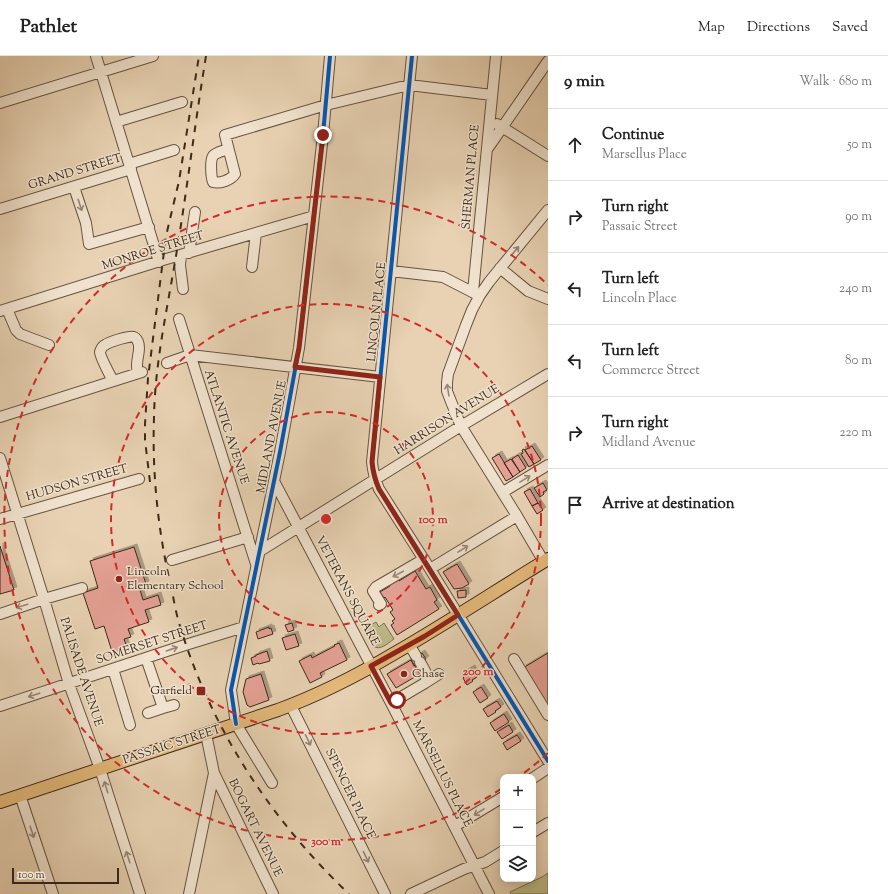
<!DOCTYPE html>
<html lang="en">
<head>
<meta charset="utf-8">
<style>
	body { margin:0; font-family:"Sorts Mill Goudy",serif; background:#f6f6f6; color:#222 }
	.controls { position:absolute; right:12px; bottom:12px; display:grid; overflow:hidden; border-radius:8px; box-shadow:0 2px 10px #0003 }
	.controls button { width:36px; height:36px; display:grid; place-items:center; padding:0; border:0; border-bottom:1px solid #e0e0e0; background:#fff; color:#222; font:20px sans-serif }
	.scale { position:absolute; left:12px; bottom:10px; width:107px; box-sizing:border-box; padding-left:4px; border:2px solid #3b2a1a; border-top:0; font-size:11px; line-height:14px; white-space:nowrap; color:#3b2a1a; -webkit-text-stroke:3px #f0e2ce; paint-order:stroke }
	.stop { position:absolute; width:12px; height:12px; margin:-9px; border:3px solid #8f2418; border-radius:50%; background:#fff }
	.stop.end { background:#8f2418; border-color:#fff; box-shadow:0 1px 4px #0008 }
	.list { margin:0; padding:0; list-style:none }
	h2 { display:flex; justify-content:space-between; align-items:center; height:52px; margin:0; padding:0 16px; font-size:17px }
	h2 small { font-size:13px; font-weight:400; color:#767676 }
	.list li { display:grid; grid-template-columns:26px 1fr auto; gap:12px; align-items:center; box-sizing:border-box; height:72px; padding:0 16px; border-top:1px solid #e0e0e0 }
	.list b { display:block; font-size:15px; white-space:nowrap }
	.list p { margin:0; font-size:13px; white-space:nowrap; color:#767676 }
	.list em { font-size:13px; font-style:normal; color:#767676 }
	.icon { flex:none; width:22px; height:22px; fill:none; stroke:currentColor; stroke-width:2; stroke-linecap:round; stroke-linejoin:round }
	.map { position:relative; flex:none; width:548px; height:838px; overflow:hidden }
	header { display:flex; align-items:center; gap:24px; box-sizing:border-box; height:56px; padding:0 20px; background:#fff; border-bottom:1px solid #e0e0e0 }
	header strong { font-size:19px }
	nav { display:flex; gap:22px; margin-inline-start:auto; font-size:14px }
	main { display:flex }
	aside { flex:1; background:#fff }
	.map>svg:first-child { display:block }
	.green { fill:#bdba88; stroke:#7c7251 }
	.building { fill:#e3a093; stroke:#3b2a1a; filter:url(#shadow) }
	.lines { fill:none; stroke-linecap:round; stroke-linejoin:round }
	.minor-casing { stroke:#665440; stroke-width:12 }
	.major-casing { stroke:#3b2a1a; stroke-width:14 }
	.minor { stroke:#f0e2ce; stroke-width:10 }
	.major { stroke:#e4b97a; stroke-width:12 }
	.rail { stroke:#3b2a1a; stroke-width:2; stroke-dasharray:7 7; stroke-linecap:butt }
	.cycleway-casing { stroke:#f0e2ce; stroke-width:6 }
	.cycleway { stroke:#0057b8; stroke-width:4 }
	.oneway { stroke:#968674 }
	.route { stroke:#8f2418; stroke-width:5 }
	.ring { fill:none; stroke:#d62828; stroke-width:2; stroke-dasharray:7 5 }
	.poi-dot { fill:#8f2418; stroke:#f0e2ce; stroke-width:1.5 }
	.labels { text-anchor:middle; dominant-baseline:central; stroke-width:3; stroke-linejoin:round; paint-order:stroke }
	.street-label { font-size:12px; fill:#3b2a1a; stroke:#f0e2ce }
	.poi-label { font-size:12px; fill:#3b2a1a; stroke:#f0e2ce; text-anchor:start }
	.centre { fill:#d62828; stroke:#f0e2ce; stroke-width:2 }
	.ring-label { font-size:12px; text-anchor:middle; font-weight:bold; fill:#d62828; stroke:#f0e2ce; stroke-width:3; stroke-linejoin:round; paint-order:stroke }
</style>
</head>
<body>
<header>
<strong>Pathlet</strong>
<nav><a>Map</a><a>Directions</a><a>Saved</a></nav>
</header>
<main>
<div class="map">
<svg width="548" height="838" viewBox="0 0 548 838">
	<defs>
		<filter id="shadow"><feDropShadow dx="3" dy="-3" stdDeviation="0" flood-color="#0004"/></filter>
	</defs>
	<rect width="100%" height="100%" fill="#e8d2b3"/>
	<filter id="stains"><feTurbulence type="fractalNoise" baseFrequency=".005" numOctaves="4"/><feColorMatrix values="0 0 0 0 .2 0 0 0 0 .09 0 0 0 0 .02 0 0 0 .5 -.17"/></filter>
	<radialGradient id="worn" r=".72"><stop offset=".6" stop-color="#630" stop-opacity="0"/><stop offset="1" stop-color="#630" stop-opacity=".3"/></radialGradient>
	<path class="green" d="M376,566l3,5 5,-4 10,16c-7,5 -14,12 -21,7l-9,-17z
		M548,817v21h-37l-1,-2 32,-15z"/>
	<path class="building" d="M532,390l9,14 -7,4 -9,-14z
		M524,393l10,15 -5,3 -8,-13 2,-1 -1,-3z
		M499,398l14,23 -7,4 -14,-23z
		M518,399l8,13 -6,4 -8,-13z
		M511,403l9,13 -7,5 -9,-14z
		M543,427l4,7 -4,2 1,2 -4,3 -6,-9z
		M530,433l8,14 -6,3 -8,-14z
		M538,447l5,7 -6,4 -5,-8z
		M0,490l14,44 -14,4z
		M134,491l12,37 -7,2 4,14 15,-5 3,10 -16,5 4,12 -21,7 3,8 -7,2 5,14 -15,5 -10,-32 -9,3 -12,-36 15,-5 -8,-27z
		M457,508l12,20 -7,4 -8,1 -11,-17z
		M415,515l11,18 4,-2 7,13 -3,2 5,7 -42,26 -6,-10 3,-2 -2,-2 3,-2 -5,-7 3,-2 -8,-13 -1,1 -4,-6 10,-6 -1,-2 9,-5 1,2z
		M466,534v7l-8,1 -1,-7z
		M292,567l2,7 -6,2 -3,-7z
		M269,571v2l2,-1 2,6 -15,5 -2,-7z
		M295,578l4,12 -13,4 -4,-12z
		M339,587l8,17 -27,13 2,4 -12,6 -11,-22 12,-6 1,3 23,-12 -1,-1z
		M267,595l3,10 -11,3 -1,-1 -5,2 -2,-7 5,-2v-1z
		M422,597l4,6 -12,7 -3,-6z
		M548,597v55l-25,-40z
		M411,604l9,14 -24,14 -9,-14z
		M472,612l5,9 -5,3 1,1 -6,4 -4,-7 1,-1 -2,-3z
		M261,618l8,26 -19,7 -3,-2 -4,-13 3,-13z
		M481,631l7,11 -8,5 -7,-11z
		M497,645l4,6 -6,4 1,1 -8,5 -5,-8z
		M504,658l5,8 -14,9 -5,-8z
		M509,669l4,7 -11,7 -5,-7z
		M517,679l4,6 -14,9 -4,-7z"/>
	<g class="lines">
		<defs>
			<path id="minor" d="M96,0l63,206
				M412,0l-40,406c1,10 3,18 7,27l51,80 118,192
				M0,47l153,-47
				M116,66l66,-20
				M497,68l51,32
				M488,92l60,-87
				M228,93c-4,2 -12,3 -15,7 -3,4 -2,21 0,26 7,2 18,-2 22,-8l-10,-39 101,-30 83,-20 83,10
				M129,108l45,-14
				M74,131l12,36 3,21 60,-17
				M0,153l131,-40
				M189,197l6,-41
				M181,199l-1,10 3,24
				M252,211l4,-34
				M500,212l28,23 20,8
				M391,215l52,6 35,18
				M473,236l23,-236
				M7,253l9,21 4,4 29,11
				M0,255l163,-51 151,-44
				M179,263l77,245
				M167,307l23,-8 190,22
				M113,325c-3,-6 -13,-24 -13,-29 1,-3 2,-6 5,-7 4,-3 25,-10 29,-8 2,1 4,4 4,5 4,8 -4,20 0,31
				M0,361l142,-45
				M0,402l44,141 25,85 31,85 40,125
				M274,425l117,222 98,191
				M503,436l45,-27
				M0,463l139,-40
				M260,495l201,-125 87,-52
				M172,504l76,-23
				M544,506l-27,-46 -56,-90 -11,-27 -3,-8v-8l1,-9 18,-49 6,-15 8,-15 9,-13 59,-72
				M430,513l87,-53
				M379,549l2,-1 -8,-13 3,-4 48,-28
				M0,558l44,-15 38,-11
				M409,588l7,12
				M146,602l17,50 -15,5
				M514,603l34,56
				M113,613l17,56
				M425,627l14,-9
				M391,647l34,-20c4,-8 -1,-14 -5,-21
				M0,650l182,-60 62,-19
				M291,650l94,188
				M163,652l11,-3
				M214,717l59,121
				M533,722l15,-10
				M272,727l-36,-59 -5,-34 49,-238 19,-104 24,-213 7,-79
				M20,739l33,99
				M455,770l48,-29
				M533,776l15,-9
				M189,838l25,-121 -8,-39
				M411,838l53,-25 21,-7 18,-11"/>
			<path id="major" d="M0,746l278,-92c41,-15 80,-35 117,-57 52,-30 102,-63 153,-94"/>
		</defs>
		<use href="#minor" class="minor-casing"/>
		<use href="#major" class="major-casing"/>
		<use href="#minor" class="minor"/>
		<use href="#major" class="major"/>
		<path class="rail" d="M206,0c-11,67 -19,134 -30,200 -9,54 -21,107 -22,161 -2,57 4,114 17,170 3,13 5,27 9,39 31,103 92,195 169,268
			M150,426l-5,-42v-16l3,-46 18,-142 13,-55 20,-125"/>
		<defs>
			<path id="cycleway" d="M412,0l-40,406c1,10 3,18 7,27l51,80 118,192
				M236,668l-5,-34 49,-238 19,-104 24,-213 7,-79"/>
		</defs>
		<use href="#cycleway" class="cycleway-casing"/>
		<use href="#cycleway" class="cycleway"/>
	</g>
	<defs><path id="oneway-shaft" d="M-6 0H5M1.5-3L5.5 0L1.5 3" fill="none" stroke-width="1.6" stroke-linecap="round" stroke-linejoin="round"/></defs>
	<g class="oneway">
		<use href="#oneway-shaft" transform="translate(80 149) rotate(72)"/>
		<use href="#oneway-shaft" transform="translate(515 195) rotate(-50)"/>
		<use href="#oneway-shaft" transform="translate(448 334) rotate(-99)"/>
		<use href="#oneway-shaft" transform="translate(525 423) rotate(-31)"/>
		<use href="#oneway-shaft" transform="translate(463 493) rotate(-32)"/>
		<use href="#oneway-shaft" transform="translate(398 518) rotate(152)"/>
		<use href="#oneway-shaft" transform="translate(22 550) rotate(162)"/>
		<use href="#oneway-shaft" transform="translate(172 593) rotate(-19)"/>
		<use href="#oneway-shaft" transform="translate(34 639) rotate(162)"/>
		<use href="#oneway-shaft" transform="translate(308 684) rotate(64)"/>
		<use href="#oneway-shaft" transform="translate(106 731) rotate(-107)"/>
		<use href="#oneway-shaft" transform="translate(479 756) rotate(148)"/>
		<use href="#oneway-shaft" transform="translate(32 776) rotate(72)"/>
		<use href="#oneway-shaft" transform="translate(128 801) rotate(-108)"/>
		<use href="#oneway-shaft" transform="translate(366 801) rotate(64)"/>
	</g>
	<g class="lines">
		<path class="route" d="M323,79l-24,213 -4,19 85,10 -8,85c1,10 3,18 7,27l79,126 -33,21 -54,30 20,37 6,-3"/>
	</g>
	<g class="ring">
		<circle cx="326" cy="463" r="107"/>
		<circle cx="326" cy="463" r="215"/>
		<path d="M548 697A322 322 0 0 1 520 720M501 733A322 322 0 1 1 548 229"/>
	</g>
	<g class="poi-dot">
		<circle cx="119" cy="523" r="4"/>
		<circle cx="404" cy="618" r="4"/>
		<rect x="196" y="630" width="10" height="10" rx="2"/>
	</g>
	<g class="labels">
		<g class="street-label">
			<text transform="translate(75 116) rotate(-17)">GRAND STREET</text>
			<text transform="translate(471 121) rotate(-85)">SHERMAN PLACE</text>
			<text transform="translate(153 195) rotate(-17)">MONROE STREET</text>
			<text transform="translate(377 256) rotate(-84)">LINCOLN PLACE</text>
			<text transform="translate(447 364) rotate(-32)">HARRISON AVENUE</text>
			<text transform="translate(226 371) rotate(72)">ATLANTIC AVENUE</text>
			<text transform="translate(272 381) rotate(-79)">MIDLAND AVENUE</text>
			<text transform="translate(77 427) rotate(-16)">HUDSON STREET</text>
			<text transform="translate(347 535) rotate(62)">VETERANS SQUARE</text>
			<text transform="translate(152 587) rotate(-18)">SOMERSET STREET</text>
			<text transform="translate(81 616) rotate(72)">PALISADE AVENUE</text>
			<text transform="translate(172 689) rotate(-18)">PASSAIC STREET</text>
			<text transform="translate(442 718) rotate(63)">MARSELLUS PLACE</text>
			<text transform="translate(350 738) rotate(64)">SPENCER PLACE</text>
			<text transform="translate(255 772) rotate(64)">BOGART AVENUE</text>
		</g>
		<g class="poi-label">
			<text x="127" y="516">Lincoln<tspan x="127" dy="14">Elementary School</tspan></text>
			<text x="412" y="618">Chase</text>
			<text x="192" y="635" text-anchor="end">Garfield</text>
		</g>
	</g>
	<circle cx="326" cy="463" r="6" class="centre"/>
	<g class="ring-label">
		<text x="433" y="467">100 m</text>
		<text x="478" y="619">200 m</text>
		<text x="326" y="789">300 m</text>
	</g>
	<rect width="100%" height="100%" filter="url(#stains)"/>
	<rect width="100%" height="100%" fill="url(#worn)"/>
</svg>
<div class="controls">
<button>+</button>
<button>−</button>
<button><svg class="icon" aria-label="layers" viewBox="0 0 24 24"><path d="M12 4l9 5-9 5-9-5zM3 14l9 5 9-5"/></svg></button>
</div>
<div class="scale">100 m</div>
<div class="stop" style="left:397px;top:644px"></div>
<div class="stop end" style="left:323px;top:79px"></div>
</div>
<aside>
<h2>9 min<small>Walk · 680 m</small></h2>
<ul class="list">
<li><svg class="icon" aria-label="ahead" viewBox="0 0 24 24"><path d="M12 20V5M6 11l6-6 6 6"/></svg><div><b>Continue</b><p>Marsellus Place</p></div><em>50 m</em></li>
<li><svg class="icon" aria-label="right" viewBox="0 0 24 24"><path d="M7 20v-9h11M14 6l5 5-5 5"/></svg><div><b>Turn right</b><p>Passaic Street</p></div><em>90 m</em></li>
<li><svg class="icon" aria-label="left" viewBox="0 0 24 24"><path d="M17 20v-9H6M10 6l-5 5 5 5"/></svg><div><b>Turn left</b><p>Lincoln Place</p></div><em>240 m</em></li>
<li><svg class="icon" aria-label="left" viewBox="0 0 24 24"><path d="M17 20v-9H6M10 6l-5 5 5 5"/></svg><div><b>Turn left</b><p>Commerce Street</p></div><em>80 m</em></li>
<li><svg class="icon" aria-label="right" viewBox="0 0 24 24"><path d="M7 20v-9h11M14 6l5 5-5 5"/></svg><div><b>Turn right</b><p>Midland Avenue</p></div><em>220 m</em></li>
<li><svg class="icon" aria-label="arrive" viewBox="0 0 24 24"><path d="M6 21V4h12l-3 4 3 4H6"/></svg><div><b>Arrive at destination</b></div></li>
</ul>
</aside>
</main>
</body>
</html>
